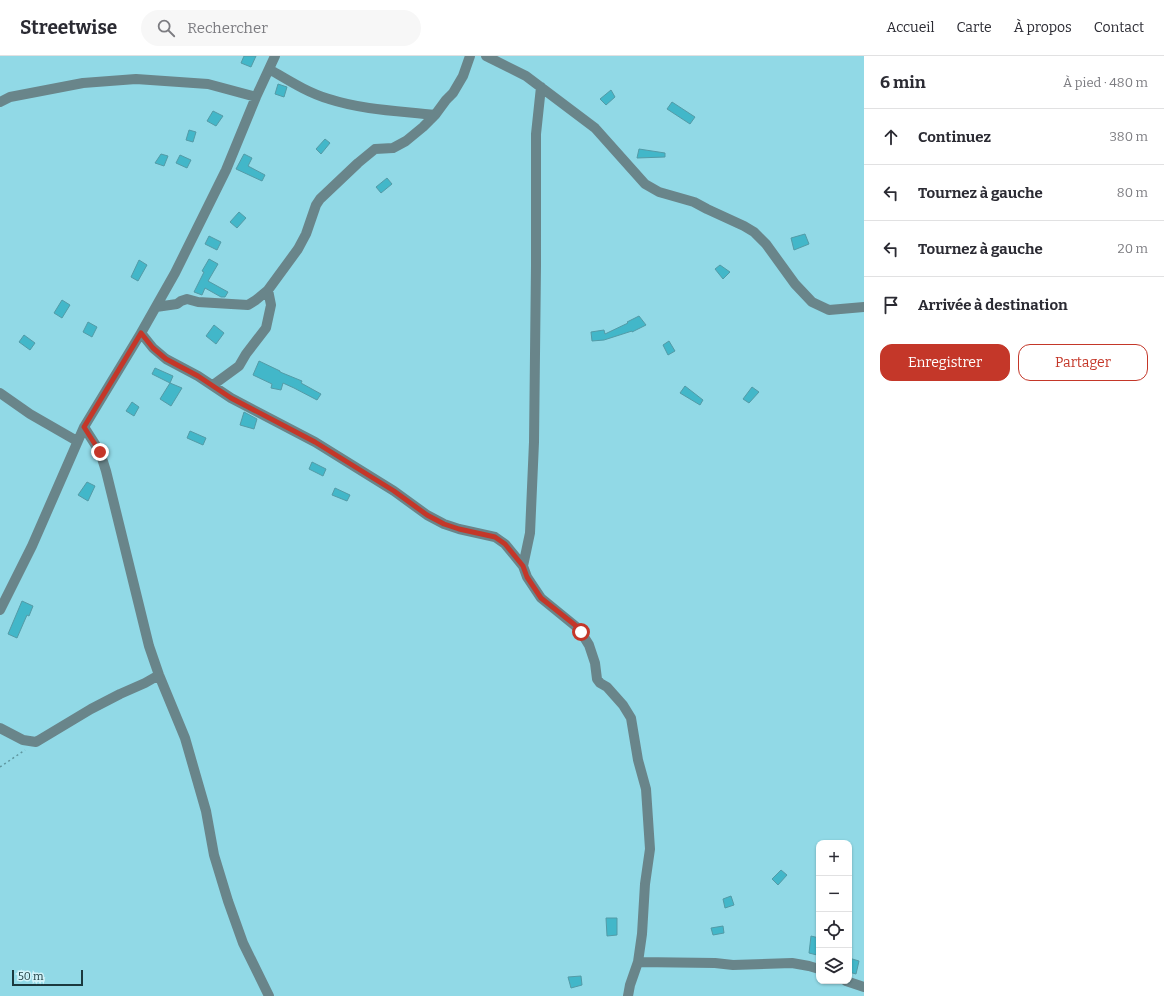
<!DOCTYPE html>
<html lang="fr">
<head>
<meta charset="utf-8">
<style>
	body { margin:0; font-family:Bitter,serif; background:#f7f7f7; color:#2b2b33 }
	.controls { position:absolute; right:12px; bottom:12px; display:grid; overflow:hidden; border-radius:8px; box-shadow:0 1px 3px #0004 }
	.controls button { width:36px; height:36px; display:grid; place-items:center; padding:0; border:0; border-bottom:1px solid #e1e1e2; background:#fff; color:#2b2b33; font:20px sans-serif }
	.scale { position:absolute; left:12px; bottom:10px; width:71px; box-sizing:border-box; padding-left:4px; border:2px solid #1b393e; border-top:0; font-size:11px; line-height:14px; white-space:nowrap; color:#1b393e; -webkit-text-stroke:3px #d1f3f9; paint-order:stroke }
	.stop { position:absolute; width:12px; height:12px; margin:-9px; border:3px solid #c43729; border-radius:50%; background:#fff }
	.stop.end { background:#c43729; border-color:#fff; box-shadow:0 1px 4px #0008 }
	.list { margin:0; padding:0; list-style:none }
	h2 { display:flex; justify-content:space-between; align-items:center; height:52px; margin:0; padding:0 16px; font-size:17px }
	h2 small { font-size:13px; font-weight:400; color:#7c7c81 }
	.list li { display:grid; grid-template-columns:26px 1fr auto; gap:12px; align-items:center; box-sizing:border-box; height:56px; padding:0 16px; border-top:1px solid #e1e1e2 }
	.list b { display:block; font-size:15px; white-space:nowrap }
	.list em { font-size:13px; font-style:normal; color:#7c7c81 }
	.actions { display:flex; gap:8px; padding:12px 16px }
	.actions a { flex:1; padding:9px 0; border:1px solid #c43729; border-radius:12px; text-align:center; font-size:14px; color:#c43729 }
	.actions .main { background:#c43729; color:#fff }
	.icon { flex:none; width:22px; height:22px; fill:none; stroke:currentColor; stroke-width:2; stroke-linecap:round; stroke-linejoin:round }
	.map { position:relative; flex:none; width:864px; height:940px; overflow:hidden }
	header { display:flex; align-items:center; gap:24px; box-sizing:border-box; height:56px; padding:0 20px; background:#fff; border-bottom:1px solid #e1e1e2 }
	header strong { font-size:19px }
	nav { display:flex; gap:22px; margin-inline-start:auto; font-size:14px }
	.search { width:280px; height:36px; background:#f7f7f7; display:flex; align-items:center; gap:10px; box-sizing:border-box; padding:0 14px; border-radius:22px; color:#7c7c81; font-size:15px }
	main { display:flex }
	aside { flex:1; background:#fff }
	.map>svg:first-child { display:block }
	.building { fill:#42b7c9; stroke:#539ba7 }
	.lines { fill:none; stroke-linecap:round; stroke-linejoin:round }
	.path { stroke:#5f969f; stroke-width:1.5; stroke-dasharray:2 3; stroke-linecap:butt }
	.minor { stroke:#69858a; stroke-width:10 }
	.route { stroke:#c43729; stroke-width:5 }
</style>
</head>
<body>
<header>
<strong>Streetwise</strong>
<div class="search"><svg class="icon" aria-label="search" viewBox="0 0 24 24"><circle cx="10" cy="10" r="6"/><path d="M15 15l6 6"/></svg>Rechercher</div>
<nav><a>Accueil</a><a>Carte</a><a>À propos</a><a>Contact</a></nav>
</header>
<main>
<div class="map">
<svg width="864" height="940" viewBox="0 0 864 940">
	<rect width="100%" height="100%" fill="#91d9e6"/>
	<path class="building" d="M244,0h12l-5,11 -10,-4z
		M278,28l9,3 -3,10 -9,-3z
		M611,34l4,7 -9,8 -6,-6z
		M672,46l23,15 -5,7 -23,-15z
		M213,55l10,5 -7,10 -9,-5z
		M189,74l7,2 -3,10 -7,-2z
		M325,83l5,4 -9,11 -5,-5z
		M639,93l26,4v4l-28,1z
		M161,98l7,2 -4,10 -9,-3z
		M244,98l8,4 -4,8 17,9 -3,6 -26,-12z
		M180,99l11,5 -4,8 -11,-5z
		M387,122l5,6 -11,9 -5,-6z
		M239,156l7,6 -9,10 -7,-6z
		M805,178l4,10 -15,6 -3,-12z
		M209,180l12,6 -4,8 -12,-6z
		M209,203l9,5 -10,17 20,11 -3,5h-4l-16,-9 -3,7 -8,-3 10,-20 -2,-1z
		M139,204l8,5 -9,16 -7,-4z
		M720,209l10,7 -7,7 -8,-10z
		M62,244l8,5 -8,13 -8,-5z
		M639,260l7,9 -14,7v-1l-28,9 -12,1 -1,-9 13,-2 1,4 23,-11 -1,-1z
		M88,266l9,5 -5,10 -9,-5z
		M214,269l10,8 -8,11 -10,-8z
		M24,279l11,8 -5,7 -11,-8z
		M669,285l6,10 -7,4 -5,-10z
		M259,305l21,10v1l22,9 -1,2 20,11 -4,6 -23,-12 -11,-5 -2,7 -10,-2 1,-4 -19,-9z
		M155,312l18,8 -3,7 -18,-9z
		M170,327l12,5 -11,18 -11,-7z
		M685,330l18,14 -3,5 -20,-12z
		M752,331l7,5 -10,11 -6,-4z
		M132,346l7,5 -5,9 -8,-5z
		M244,356l13,7 -3,10 -14,-4z
		M190,375l16,7 -3,7 -16,-7z
		M312,406l14,7 -3,7 -14,-7z
		M87,426l8,4 -7,15 -10,-6z
		M335,432l15,7 -3,6 -15,-6z
		M22,545l11,5 -4,10 -2,-1 -10,23 -9,-4z
		M781,814l6,5 -9,10 -6,-6z
		M731,840l3,9 -9,3 -2,-9z
		M606,862h11v17l-10,1z
		M723,870l1,7 -11,2 -2,-7z
		M811,880l8,2 -2,17 -8,-2z
		M849,902l10,3 -3,13 -7,-2z
		M581,920l1,9 -11,3 -3,-11z"/>
	<g class="lines">
		<path class="path" d="M0,711l25,-17"/>
		<path class="minor" d="M486,0l40,20 69,52 50,56 14,8 35,10 13,7 37,17 10,6 12,12 29,40 17,18 17,8 35,-3
			M269,13c19,11 39,24 60,30 34,11 71,12 106,16
			M0,46l10,-5 73,-14 53,-4 72,5 48,13
			M156,251l21,-3 4,-3 6,-2 11,3 50,3 8,-5 12,-10 30,-41 8,-15 10,-29 4,-6 38,-36 17,-14 18,-1 13,-7 17,-14 12,-12 11,-15 7,-7 10,-17 7,-20
			M141,277l12,15 13,11 32,17 33,22 84,44 79,49 33,24 17,9 15,5 36,8 10,7 18,22 4,11 14,21 38,31 10,16 6,18 2,16 3,4 7,4 16,18 8,13 7,42 8,29 4,60 -5,35 -3,50 -4,28 -8,23 -2,11
			M213,329l26,-19 7,-12 20,-26 5,-23 -3,-15
			M0,337l30,21 47,27
			M84,371l16,25 6,19 43,175 10,29 26,63 21,73 8,44 14,46 15,42 26,53
			M523,510l7,-33 4,-91 2,-176v-132l5,-47
			M0,554l32,-64 52,-119 57,-94 34,-60 51,-103 30,-73 19,-41
			M0,672l23,12 13,2 55,-33 29,-15 25,-11 14,-8
			M638,906l77,1 18,2 59,-2 17,3 10,3
			M846,925l18,6"/>
	</g>
	<g class="lines">
		<path class="route" d="M100,396l-16,-25 57,-94 12,15 13,11 32,17 33,22 84,44 79,49 33,24 17,9 15,5 36,8 10,7 18,22 4,11 14,21 34,27 6,7"/>
	</g>
</svg>
<div class="controls">
<button>+</button>
<button>−</button>
<button><svg class="icon" aria-label="locate" viewBox="0 0 24 24"><circle cx="12" cy="12" r="6"/><path d="M12 2v4M12 18v4M2 12h4M18 12h4"/></svg></button>
<button><svg class="icon" aria-label="layers" viewBox="0 0 24 24"><path d="M12 4l9 5-9 5-9-5zM3 14l9 5 9-5"/></svg></button>
</div>
<div class="scale">50 m</div>
<div class="stop" style="left:581px;top:576px"></div>
<div class="stop end" style="left:100px;top:396px"></div>
</div>
<aside>
<h2>6 min<small>À pied · 480 m</small></h2>
<ul class="list">
<li><svg class="icon" aria-label="ahead" viewBox="0 0 24 24"><path d="M12 20V5M6 11l6-6 6 6"/></svg><div><b>Continuez</b></div><em>380 m</em></li>
<li><svg class="icon" aria-label="left" viewBox="0 0 24 24"><path d="M17 20v-9H6M10 6l-5 5 5 5"/></svg><div><b>Tournez à gauche</b></div><em>80 m</em></li>
<li><svg class="icon" aria-label="left" viewBox="0 0 24 24"><path d="M17 20v-9H6M10 6l-5 5 5 5"/></svg><div><b>Tournez à gauche</b></div><em>20 m</em></li>
<li><svg class="icon" aria-label="arrive" viewBox="0 0 24 24"><path d="M6 21V4h12l-3 4 3 4H6"/></svg><div><b>Arrivée à destination</b></div></li>
</ul>
<div class="actions"><a class="main">Enregistrer</a><a>Partager</a></div>
</aside>
</main>
</body>
</html>
